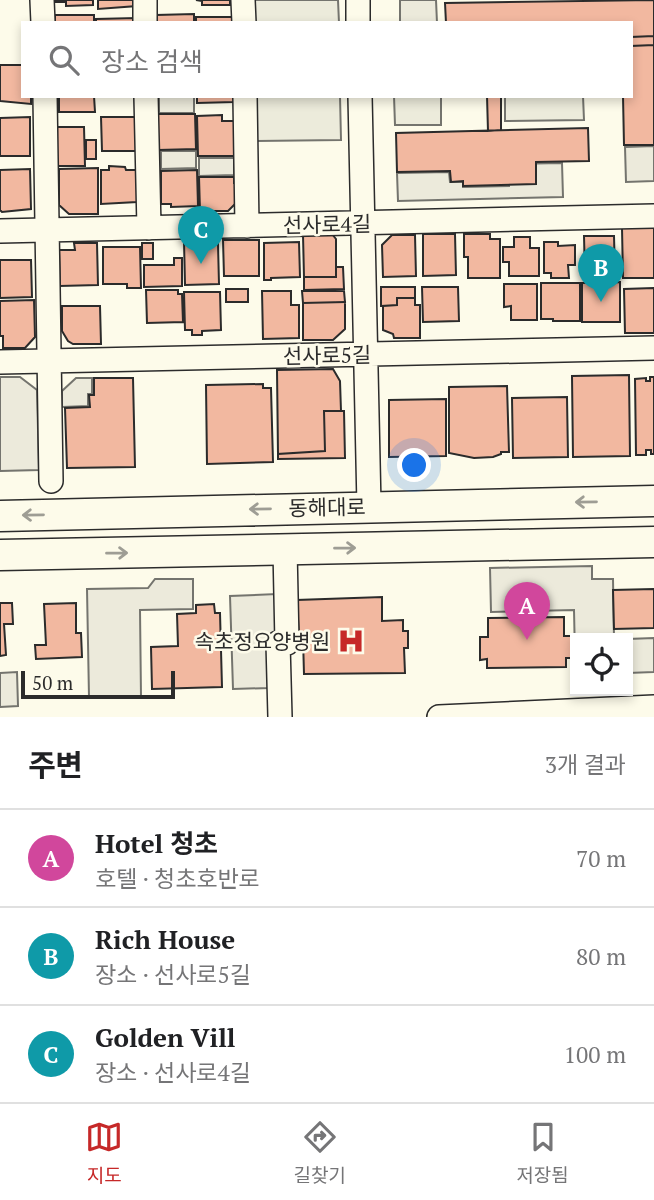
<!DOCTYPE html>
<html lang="ko">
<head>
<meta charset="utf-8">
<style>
	body { margin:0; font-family:"PT Serif","Noto Sans KR",serif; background:#f6f6f6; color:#202124 }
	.controls { position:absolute; right:21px; bottom:21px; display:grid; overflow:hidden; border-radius:0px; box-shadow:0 4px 10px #0003 }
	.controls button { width:63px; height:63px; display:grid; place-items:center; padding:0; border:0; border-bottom:2px solid #e0e0e0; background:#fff; color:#202124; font:35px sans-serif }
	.scale { position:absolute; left:21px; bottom:18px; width:154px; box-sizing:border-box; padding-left:7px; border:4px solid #2b2b2b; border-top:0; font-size:19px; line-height:24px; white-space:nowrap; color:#2b2b2b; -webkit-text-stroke:5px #fdfbea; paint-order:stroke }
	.you { position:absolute; left:415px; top:466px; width:24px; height:24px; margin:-18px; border:5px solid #fff; border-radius:50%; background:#1a73e8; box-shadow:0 0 0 10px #1a73e833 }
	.badge { display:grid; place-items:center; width:46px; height:46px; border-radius:50%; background:#c62828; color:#fff; font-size:23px; font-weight:700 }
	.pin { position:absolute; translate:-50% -58px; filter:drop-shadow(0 2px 4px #0008) }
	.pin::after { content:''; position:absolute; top:37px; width:24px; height:21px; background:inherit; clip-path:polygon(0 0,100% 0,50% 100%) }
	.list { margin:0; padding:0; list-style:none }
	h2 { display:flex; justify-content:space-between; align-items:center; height:91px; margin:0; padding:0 28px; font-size:30px }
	h2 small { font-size:23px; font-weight:400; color:#757577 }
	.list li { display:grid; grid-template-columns:46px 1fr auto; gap:21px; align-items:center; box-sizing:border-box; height:98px; padding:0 28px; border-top:2px solid #e0e0e0 }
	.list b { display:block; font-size:26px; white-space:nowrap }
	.list p { margin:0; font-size:23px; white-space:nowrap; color:#757577 }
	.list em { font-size:23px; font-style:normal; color:#757577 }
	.icon { flex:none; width:38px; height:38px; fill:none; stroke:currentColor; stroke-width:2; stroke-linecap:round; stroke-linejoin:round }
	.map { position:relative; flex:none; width:654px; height:717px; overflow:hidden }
	.search { position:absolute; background:#fff; box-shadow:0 4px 10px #0003; left:21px; right:21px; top:21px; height:77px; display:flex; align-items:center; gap:18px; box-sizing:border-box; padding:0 24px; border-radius:0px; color:#757577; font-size:26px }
	.sheet { height:385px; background:#fff }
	nav { display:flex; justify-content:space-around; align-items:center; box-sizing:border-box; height:98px; border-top:2px solid #e0e0e0; background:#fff; font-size:19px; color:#757577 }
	nav a { display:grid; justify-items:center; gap:4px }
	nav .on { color:#c62828 }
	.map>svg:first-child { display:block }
	.green { fill:#ecebdb; stroke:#74746e; stroke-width:2 }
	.parking { fill:#eceadb; stroke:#74746e; stroke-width:2 }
	.building { fill:#f2b8a0; stroke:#2b2b2b; stroke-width:2 }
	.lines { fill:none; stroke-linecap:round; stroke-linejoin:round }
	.minor-casing { stroke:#2b2b2b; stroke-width:26 }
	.major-casing { stroke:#2b2b2b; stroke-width:33 }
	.minor { stroke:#fdfbea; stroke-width:23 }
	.major { stroke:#fdfbea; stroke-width:30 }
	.oneway { stroke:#9e9d94 }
	.labels { text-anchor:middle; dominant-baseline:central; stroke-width:5; stroke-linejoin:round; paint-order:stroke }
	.street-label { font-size:21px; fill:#2b2b2b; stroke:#fdfbea }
	.poi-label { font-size:21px; fill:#2b2b2b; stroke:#fdfbea; text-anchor:end }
</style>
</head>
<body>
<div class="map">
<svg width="654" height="717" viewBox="0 0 654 717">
	<rect width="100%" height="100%" fill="#fdfbea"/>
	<path class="green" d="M255,0h83l1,23h-84z
		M256,96h84l1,44 -84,1z
		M394,96h47v29h-46z
		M505,96h78l1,24 -79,1z"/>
	<path class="parking" d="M400,0h36l1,23h-37z
		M159,96h35v17h-35z
		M654,146v35l-28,1 -1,-35z
		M161,151h35v17l-35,1z
		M199,158h35v17l-35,1z
		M562,163l1,34 -165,4 -1,-28 52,-1 1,10h13v5l46,-1v-22z
		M0,377h20l17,13 2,80 -39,1z
		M76,378h16v16h-4v12l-26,1v-16z
		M592,566v13h21l1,59h-39v19l-1,-47 -83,2 -1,-44z
		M155,579h38v30l-53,1 1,86 -52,1 -2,-108 61,-1z
		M277,594l2,43 -11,1 1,50 -36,1 -3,-93z
		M654,638v34l-26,1v-34z
		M17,672l1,34 -18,1v-34z"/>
	<path class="building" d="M55,0h38v5l-27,1v-4h-11z
		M98,0h39v6l-39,3z
		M196,0h34v5h-28v-4z
		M654,0v36l-23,1v-14h-185l-1,-20z
		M194,14v9h-38v-8z
		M55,15h39v8h-39z
		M196,17h38v6h-38z
		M137,18v5h-41v-4z
		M654,36v9l-23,1v-9z
		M654,45v100h-30l-1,-49h8v-50z
		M0,65h23v31h8v8l-31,-3z
		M59,96h35l1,16h-36z
		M197,96h37v6l-37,1z
		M487,96h14v34l-13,1z
		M158,114h37l1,35 -38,1z
		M222,115v6h13v35h-37l-1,-40z
		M30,117v39h-30v-38z
		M101,117h34v7h3v27h-36z
		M57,127h27l1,39h-28z
		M588,128l1,33 -53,1v22l-73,2v-5l-12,1 -1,-11 -53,1 -1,-39z
		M86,140h10v19h-10z
		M109,166l16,1 1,3h11v32l-36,2v-34h8z
		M98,168v46h-29l-10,-9v-36z
		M30,169l1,40 -29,3 -2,-2v-40z
		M197,170l1,36 -27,1v-3h-10v-33z
		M199,177h35v6h4v18l-10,10h-28z
		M622,228h32v50h-31z
		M332,234l4,5v38h-32l-1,-42z
		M423,234h32l1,41 -33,1z
		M464,234h26v5h10v39h-32v-21h-4z
		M392,235h23l1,41 -33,1 -1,-32z
		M584,236h30l1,39 -30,1z
		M514,237h16v11h9v28h-30v-14h-6v-15h11z
		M207,240v4h11l1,40 -34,1 -1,-44z
		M223,240h36v36h-35z
		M299,242l1,35 -29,1v2h-7v-37z
		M544,242h14v4l17,-1v20h-7l1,13h-18v-5h-7z
		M74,243h23l1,42 -38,1 -1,-36h16z
		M142,243h11v16h-11z
		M103,247h37l1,41h-14v-4h-24z
		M174,258h8v28l-38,1v-22h30z
		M0,260h31l1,37 -32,1z
		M336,267h7l1,22 -40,1v-13h32z
		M620,282v40h-38v-39z
		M541,283h39v38h-27v-2h-12z
		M504,284h33v36h-26v-14l-7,1z
		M381,287h34v11h-18v7l-16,1z
		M422,287h36l1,34 -36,1z
		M654,288v45h-29l-1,-44z
		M226,289h22v13h-22z
		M146,290h32v4h4l1,28 -36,1z
		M262,291h29v14h8v33l-36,1z
		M302,291h42l1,11 -42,1z
		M184,292h36l1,38 -19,1v4h-10v-5h-7z
		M397,298h18v7h5v33h-26l-1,-4 -10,-4v-24l14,-1z
		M34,300l1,37 -10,11h-22v-12h-3v-35z
		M345,302v27l-12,11h-30v-37z
		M62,306h38l1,38h-28l-5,-3 -6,-10z
		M333,369l7,12 1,30h-17l1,40 -47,3 -1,-84z
		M629,375l1,81 -57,1 -1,-81z
		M650,377h4v77h-3v-4h-5v5h-10l-1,-76 11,-1v3h4z
		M94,378h39l2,89 -68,1 -2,-60 25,-1 -1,-12h5z
		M263,384v4h8l2,74 -66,2 -1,-79z
		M507,386l2,66h-8v2l-8,3 -19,1 -25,-5v-66z
		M567,397l1,60 -55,1 -1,-60z
		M446,399v57l-57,1v-57z
		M324,411h20l1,47 -67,1v-5l47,-3z
		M654,589v39l-40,1 -1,-39z
		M382,597v24l21,-1v11h5v17h-4l1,25 -101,1 -1,-36h-4l-2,-38z
		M0,603h12l1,21h-9l2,31 -6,1z
		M76,603v30h5l1,24 -46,2 -1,-14h11l-2,-41z
		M214,604l1,9h5l2,74 -70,2 -1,-42 27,-1 -1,-32 19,-1v-8z
		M564,617v19h9v22h-7v9l-79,1v-9l-7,1v-23h8v-19z"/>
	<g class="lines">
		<defs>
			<path id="minor" d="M42,0l1,23
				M145,0v23
				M243,0l1,23
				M358,0v23
				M45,96l6,385
				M146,96l3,132
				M245,96l2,130
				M360,96l9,410
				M0,231l654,-15
				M0,362l654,-14
				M280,717l-2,-74h9l-2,-94
				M439,717l215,-10"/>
			<path id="major" d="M0,516l654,-15
				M0,555l654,-13"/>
		</defs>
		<use href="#minor" class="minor-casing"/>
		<use href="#major" class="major-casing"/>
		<use href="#minor" class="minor"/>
		<use href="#major" class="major"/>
	</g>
	<defs><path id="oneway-shaft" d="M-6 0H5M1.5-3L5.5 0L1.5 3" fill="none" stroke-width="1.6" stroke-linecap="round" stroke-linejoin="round" transform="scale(1.75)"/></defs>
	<g class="oneway">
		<use href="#oneway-shaft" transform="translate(586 502) rotate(179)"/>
		<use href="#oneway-shaft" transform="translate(260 509) rotate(179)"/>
		<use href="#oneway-shaft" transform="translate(33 515) rotate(179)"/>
		<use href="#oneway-shaft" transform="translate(345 548) rotate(-1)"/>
		<use href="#oneway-shaft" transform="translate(117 553) rotate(-1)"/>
	</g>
	<defs>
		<symbol id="hospital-bare" viewBox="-9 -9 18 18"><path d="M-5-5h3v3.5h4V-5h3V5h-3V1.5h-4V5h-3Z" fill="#c62828" stroke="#fdfbea" stroke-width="2.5" paint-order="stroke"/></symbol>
	</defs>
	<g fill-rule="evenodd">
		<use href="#hospital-bare" x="332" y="622" width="38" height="38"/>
	</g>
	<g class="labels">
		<g class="street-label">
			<text transform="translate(327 224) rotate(-1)">선사로4길</text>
			<text transform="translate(327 355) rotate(-1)">선사로5길</text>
			<text transform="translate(327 507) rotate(-1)">동해대로</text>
		</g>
		<g class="poi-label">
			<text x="330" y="641">속초정요양병원</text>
		</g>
	</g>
</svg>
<div class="controls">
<button><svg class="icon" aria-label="locate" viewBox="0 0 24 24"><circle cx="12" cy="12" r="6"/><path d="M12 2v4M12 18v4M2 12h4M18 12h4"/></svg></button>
</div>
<div class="scale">50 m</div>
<div class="you"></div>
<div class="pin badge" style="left:527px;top:640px;background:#d1479c">A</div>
<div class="pin badge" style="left:601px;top:302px;background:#0f9aa8">B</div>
<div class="pin badge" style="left:201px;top:264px;background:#0f9aa8">C</div>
<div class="search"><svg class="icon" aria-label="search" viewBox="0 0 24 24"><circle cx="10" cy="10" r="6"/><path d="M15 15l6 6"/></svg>장소 검색</div>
</div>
<section class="sheet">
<h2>주변<small>3개 결과</small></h2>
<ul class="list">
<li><span class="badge" style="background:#d1479c">A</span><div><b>Hotel 청초</b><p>호텔 · 청초호반로</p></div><em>70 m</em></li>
<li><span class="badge" style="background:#0f9aa8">B</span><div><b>Rich House</b><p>장소 · 선사로5길</p></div><em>80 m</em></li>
<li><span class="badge" style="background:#0f9aa8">C</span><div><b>Golden Vill</b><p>장소 · 선사로4길</p></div><em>100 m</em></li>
</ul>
</section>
<nav>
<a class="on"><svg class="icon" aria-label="map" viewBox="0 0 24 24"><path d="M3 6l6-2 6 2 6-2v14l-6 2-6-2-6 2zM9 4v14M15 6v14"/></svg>지도</a>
<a><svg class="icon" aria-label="directions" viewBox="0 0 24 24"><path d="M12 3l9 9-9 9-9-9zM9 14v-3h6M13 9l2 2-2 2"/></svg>길찾기</a>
<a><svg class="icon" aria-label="saved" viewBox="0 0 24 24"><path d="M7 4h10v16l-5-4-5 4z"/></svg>저장됨</a>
</nav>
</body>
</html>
